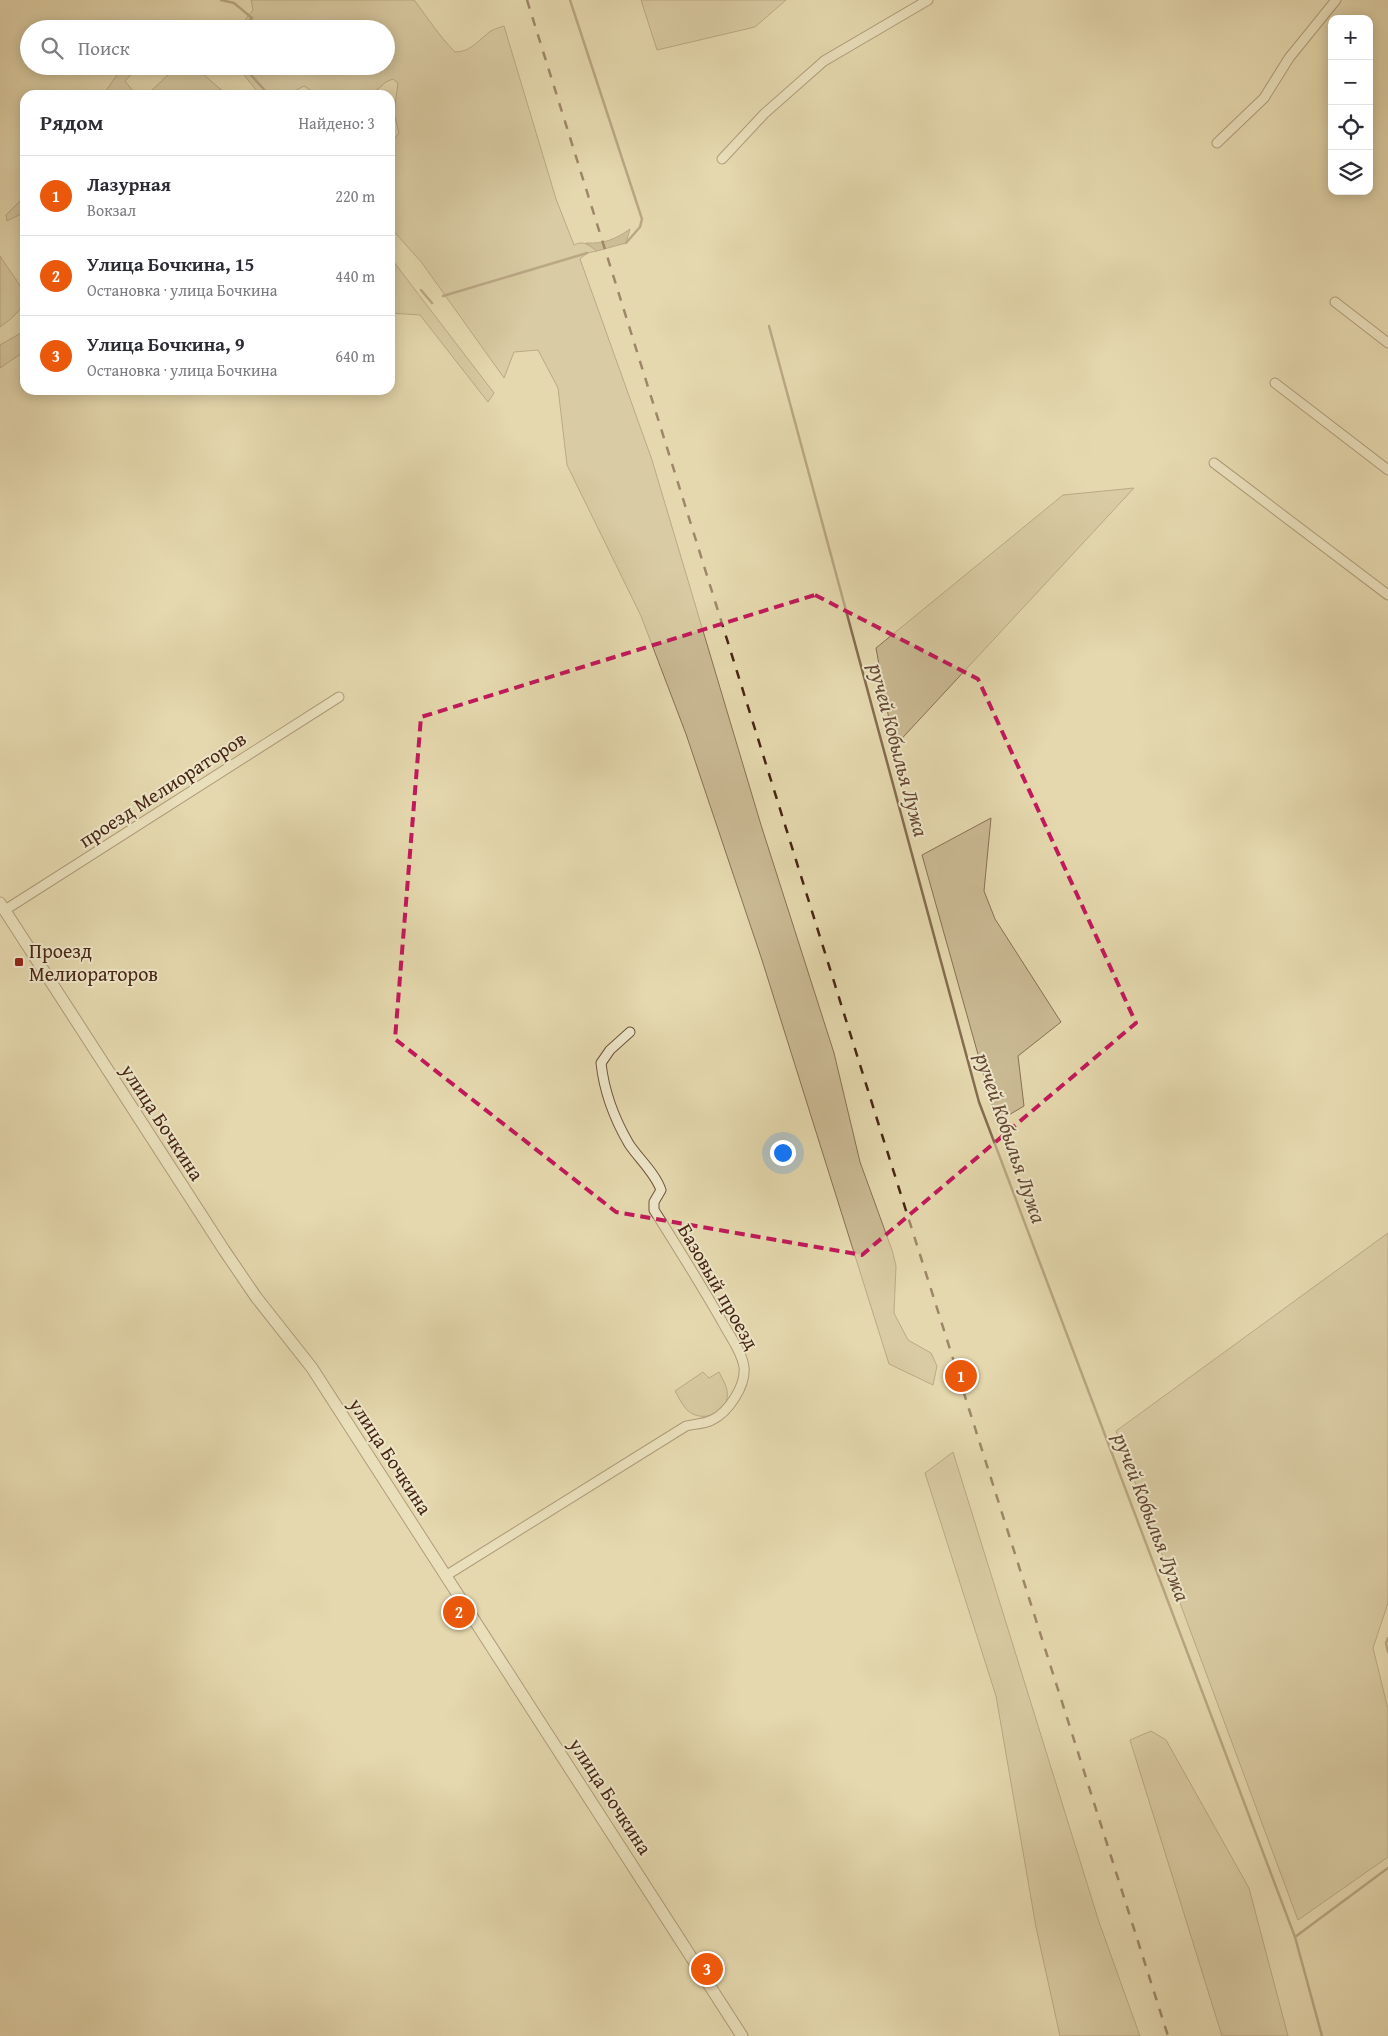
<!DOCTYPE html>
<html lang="ru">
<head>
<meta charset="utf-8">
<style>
	body { margin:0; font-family:"Gentium Book Plus",serif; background:#f2f2f3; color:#2b2b33 }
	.controls { position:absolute; right:15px; top:15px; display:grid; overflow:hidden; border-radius:10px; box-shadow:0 2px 12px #0003 }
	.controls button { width:45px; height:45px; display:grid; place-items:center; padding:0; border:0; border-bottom:1px solid #e1e1e2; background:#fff; color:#2b2b33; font:25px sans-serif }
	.you { position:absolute; left:782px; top:1152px; width:18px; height:18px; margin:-12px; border:4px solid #fff; border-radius:50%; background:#1a73e8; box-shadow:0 0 0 8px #1a73e833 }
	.badge { display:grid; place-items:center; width:32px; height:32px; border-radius:50%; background:#ea580c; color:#fff; font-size:16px; font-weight:700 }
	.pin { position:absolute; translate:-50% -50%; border:2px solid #fff; box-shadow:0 1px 5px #0006 }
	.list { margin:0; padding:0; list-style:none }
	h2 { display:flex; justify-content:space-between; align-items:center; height:65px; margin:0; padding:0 20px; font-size:21px }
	h2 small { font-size:16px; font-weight:400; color:#7c7c81 }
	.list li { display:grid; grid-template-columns:32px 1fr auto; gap:15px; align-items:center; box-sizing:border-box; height:80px; padding:0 20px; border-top:1px solid #e1e1e2 }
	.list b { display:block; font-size:19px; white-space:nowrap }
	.list p { margin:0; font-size:16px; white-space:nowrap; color:#7c7c81 }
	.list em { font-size:16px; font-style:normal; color:#7c7c81 }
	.icon { flex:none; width:28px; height:28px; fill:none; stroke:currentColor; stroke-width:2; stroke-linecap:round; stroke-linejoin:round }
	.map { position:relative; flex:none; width:1388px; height:2036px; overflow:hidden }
	.search { position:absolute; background:#fff; box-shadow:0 2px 12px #0003; left:20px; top:20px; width:375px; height:55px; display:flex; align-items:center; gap:12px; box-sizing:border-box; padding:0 18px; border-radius:28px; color:#7c7c81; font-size:19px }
	.panel { position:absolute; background:#fff; box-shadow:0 2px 12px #0003; left:20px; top:90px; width:375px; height:305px; border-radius:15px }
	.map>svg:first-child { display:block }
	.green { fill:#caba94; stroke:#887054 }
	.water { fill:#af9b79; stroke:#856c50 }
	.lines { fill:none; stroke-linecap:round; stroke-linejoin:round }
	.stream { stroke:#856c50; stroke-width:2.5 }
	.minor-casing { stroke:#6e523a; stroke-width:11 }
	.tertiary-casing { stroke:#6e523a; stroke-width:13 }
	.minor { stroke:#eee6ca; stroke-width:9 }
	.tertiary { stroke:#eee6ca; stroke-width:11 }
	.rail { stroke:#472513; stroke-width:2.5; stroke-dasharray:9 9; stroke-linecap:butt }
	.marked { fill:none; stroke:#c2185b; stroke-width:4; stroke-dasharray:10 6; stroke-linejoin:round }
	.poi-dot { fill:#8f2418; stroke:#eee6ca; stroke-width:2 }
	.labels { text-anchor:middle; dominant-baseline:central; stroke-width:4; stroke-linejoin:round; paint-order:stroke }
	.street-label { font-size:20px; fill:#472513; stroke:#eee6ca }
	.poi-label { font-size:20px; fill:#472513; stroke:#eee6ca; text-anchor:start }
	.water-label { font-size:21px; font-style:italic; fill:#664832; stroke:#eee6ca }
</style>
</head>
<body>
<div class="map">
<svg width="1388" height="2036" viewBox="0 0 1388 2036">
	<rect width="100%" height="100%" fill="#e5d8ae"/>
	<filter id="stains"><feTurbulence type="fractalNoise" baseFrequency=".004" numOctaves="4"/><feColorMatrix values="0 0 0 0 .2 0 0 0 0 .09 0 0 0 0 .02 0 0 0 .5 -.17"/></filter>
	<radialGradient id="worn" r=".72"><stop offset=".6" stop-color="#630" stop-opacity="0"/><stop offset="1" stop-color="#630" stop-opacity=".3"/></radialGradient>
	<path class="green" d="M251,0h163c14,18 25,36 41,52 15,0 20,-9 31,-17 4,-5 12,-7 18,-9l52,173 18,46c9,-5 15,0 23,6l-10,2 -7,6 72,201 109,365 73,228 26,109 32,88 4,16 -2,47 14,27 23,13 6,13 -4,19 -44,-21 -127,-404 -76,-226 -45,-118 -74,-151 -9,-77 -20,-38 -24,2 -10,26 -82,-115 -32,-36v-83l9,-11 -5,-20 4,-30 -5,-4 -7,3 -15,13h-53l-14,-9 -16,9h-28l-23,-29h149v-37h-148l15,-19z
		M641,0h145l-31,27 -98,23z
		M123,66h16l-14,15 11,14h-33z
		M169,66h25l33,29h-35l-6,-5 -5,5h-34l25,-24z
		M25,196v16l-18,9 -1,-6z
		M0,256c22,35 40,43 0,71z
		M390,257l104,136 -6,9 -68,-87 -30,-2z
		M21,333l4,2v16l-25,17v-23z
		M1134,488l-240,259 -18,-99 187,-153z
		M991,818l-7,73 11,28 66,103 -43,34 6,50 -27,16 -75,-267z
		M1388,1233v370l-15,45 15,61v148l-90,63 -182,-489z
		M703,1372l6,6 10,-6c4,8 10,17 8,26 -2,16 -23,23 -36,15 -7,-4 -12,-15 -16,-22z
		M953,1452l146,470 41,114h-80l-24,-109 -40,-231 -71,-223z
		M1151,1731l15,9 83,148 39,148h-66l-92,-296z"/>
	<path class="water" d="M630,229l-4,14 -29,8 -11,-8c18,1 30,-4 44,-14z"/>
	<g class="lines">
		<path class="stream" d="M221,0l13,3 18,15 -9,11
			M570,0l72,219 -2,8 -14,16
			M243,66l26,29
			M421,290l11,13
			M443,296l144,-43
			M769,326l210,776 316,835 27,99
			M1388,1638l-2,5 2,9
			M1295,1937l93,-69"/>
		<defs>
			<path id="minor" d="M1217,143l47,-45 25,-40 47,-58
				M722,159l42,-45 60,-53 104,-61
				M1335,302l53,41
				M1275,383l113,87
				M1214,463l174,132
				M5,910l334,-213
				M447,1575l239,-149c8,-2 18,-2 26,-6 17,-8 34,-35 32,-53 -2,-15 -13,-29 -20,-42 -22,-39 -46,-77 -70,-115v-8l7,-12c-6,-17 -22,-31 -32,-46 -14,-24 -25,-53 -28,-81l9,-13 20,-18"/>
			<path id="tertiary" d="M0,903l224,347 32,47 56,71 430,668"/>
		</defs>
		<use href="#minor" class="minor-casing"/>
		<use href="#tertiary" class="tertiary-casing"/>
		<use href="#minor" class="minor"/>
		<use href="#tertiary" class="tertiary"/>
		<path class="rail" d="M527,0l349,1116 292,920"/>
	</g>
	<path d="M0 0H1388V2036H0ZM815,595l163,84 158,344 -274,232 -246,-43 -221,-173 26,-322z" fill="#e5d8ae" fill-opacity=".55" fill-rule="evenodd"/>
	<path class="marked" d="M815,595l163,84 158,344 -274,232 -246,-43 -221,-173 26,-322z"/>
	<rect class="poi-dot" x="14" y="957" width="10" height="10" rx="2.5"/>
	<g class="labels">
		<g class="street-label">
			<text transform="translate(162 789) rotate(-33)">проезд Мелиораторов</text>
			<text transform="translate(163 1122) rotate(57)">улица Бочкина</text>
			<text transform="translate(719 1286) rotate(60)">Базовый проезд</text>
			<text transform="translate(391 1456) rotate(57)">улица Бочкина</text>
			<text transform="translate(611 1796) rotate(57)">улица Бочкина</text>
		</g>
		<g class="poi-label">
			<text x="29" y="950">Проезд<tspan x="29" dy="23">Мелиораторов</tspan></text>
		</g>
		<g class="water-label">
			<text transform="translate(899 750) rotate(75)">ручей Кобылья Лужа</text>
			<text transform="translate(1011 1138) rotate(71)">ручей Кобылья Лужа</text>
			<text transform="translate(1152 1517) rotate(69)">ручей Кобылья Лужа</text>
		</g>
	</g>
	<rect width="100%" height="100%" filter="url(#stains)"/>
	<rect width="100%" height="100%" fill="url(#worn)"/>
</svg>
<div class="controls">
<button>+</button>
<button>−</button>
<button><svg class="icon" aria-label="locate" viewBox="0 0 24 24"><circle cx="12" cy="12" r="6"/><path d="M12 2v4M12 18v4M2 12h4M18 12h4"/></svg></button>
<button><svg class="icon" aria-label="layers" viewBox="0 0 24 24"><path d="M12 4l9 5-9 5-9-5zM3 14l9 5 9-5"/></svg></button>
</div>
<div class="you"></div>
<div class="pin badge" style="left:961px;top:1376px">1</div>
<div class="pin badge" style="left:459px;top:1612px">2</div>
<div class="pin badge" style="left:707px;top:1969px">3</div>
<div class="search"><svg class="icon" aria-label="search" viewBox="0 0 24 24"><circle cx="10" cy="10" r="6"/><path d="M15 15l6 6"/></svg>Поиск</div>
<section class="panel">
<h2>Рядом<small>Найдено: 3</small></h2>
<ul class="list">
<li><span class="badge">1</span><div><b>Лазурная</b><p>Вокзал</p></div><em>220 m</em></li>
<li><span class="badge">2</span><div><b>Улица Бочкина, 15</b><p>Остановка · улица Бочкина</p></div><em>440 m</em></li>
<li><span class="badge">3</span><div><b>Улица Бочкина, 9</b><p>Остановка · улица Бочкина</p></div><em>640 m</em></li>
</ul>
</section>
</div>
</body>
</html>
